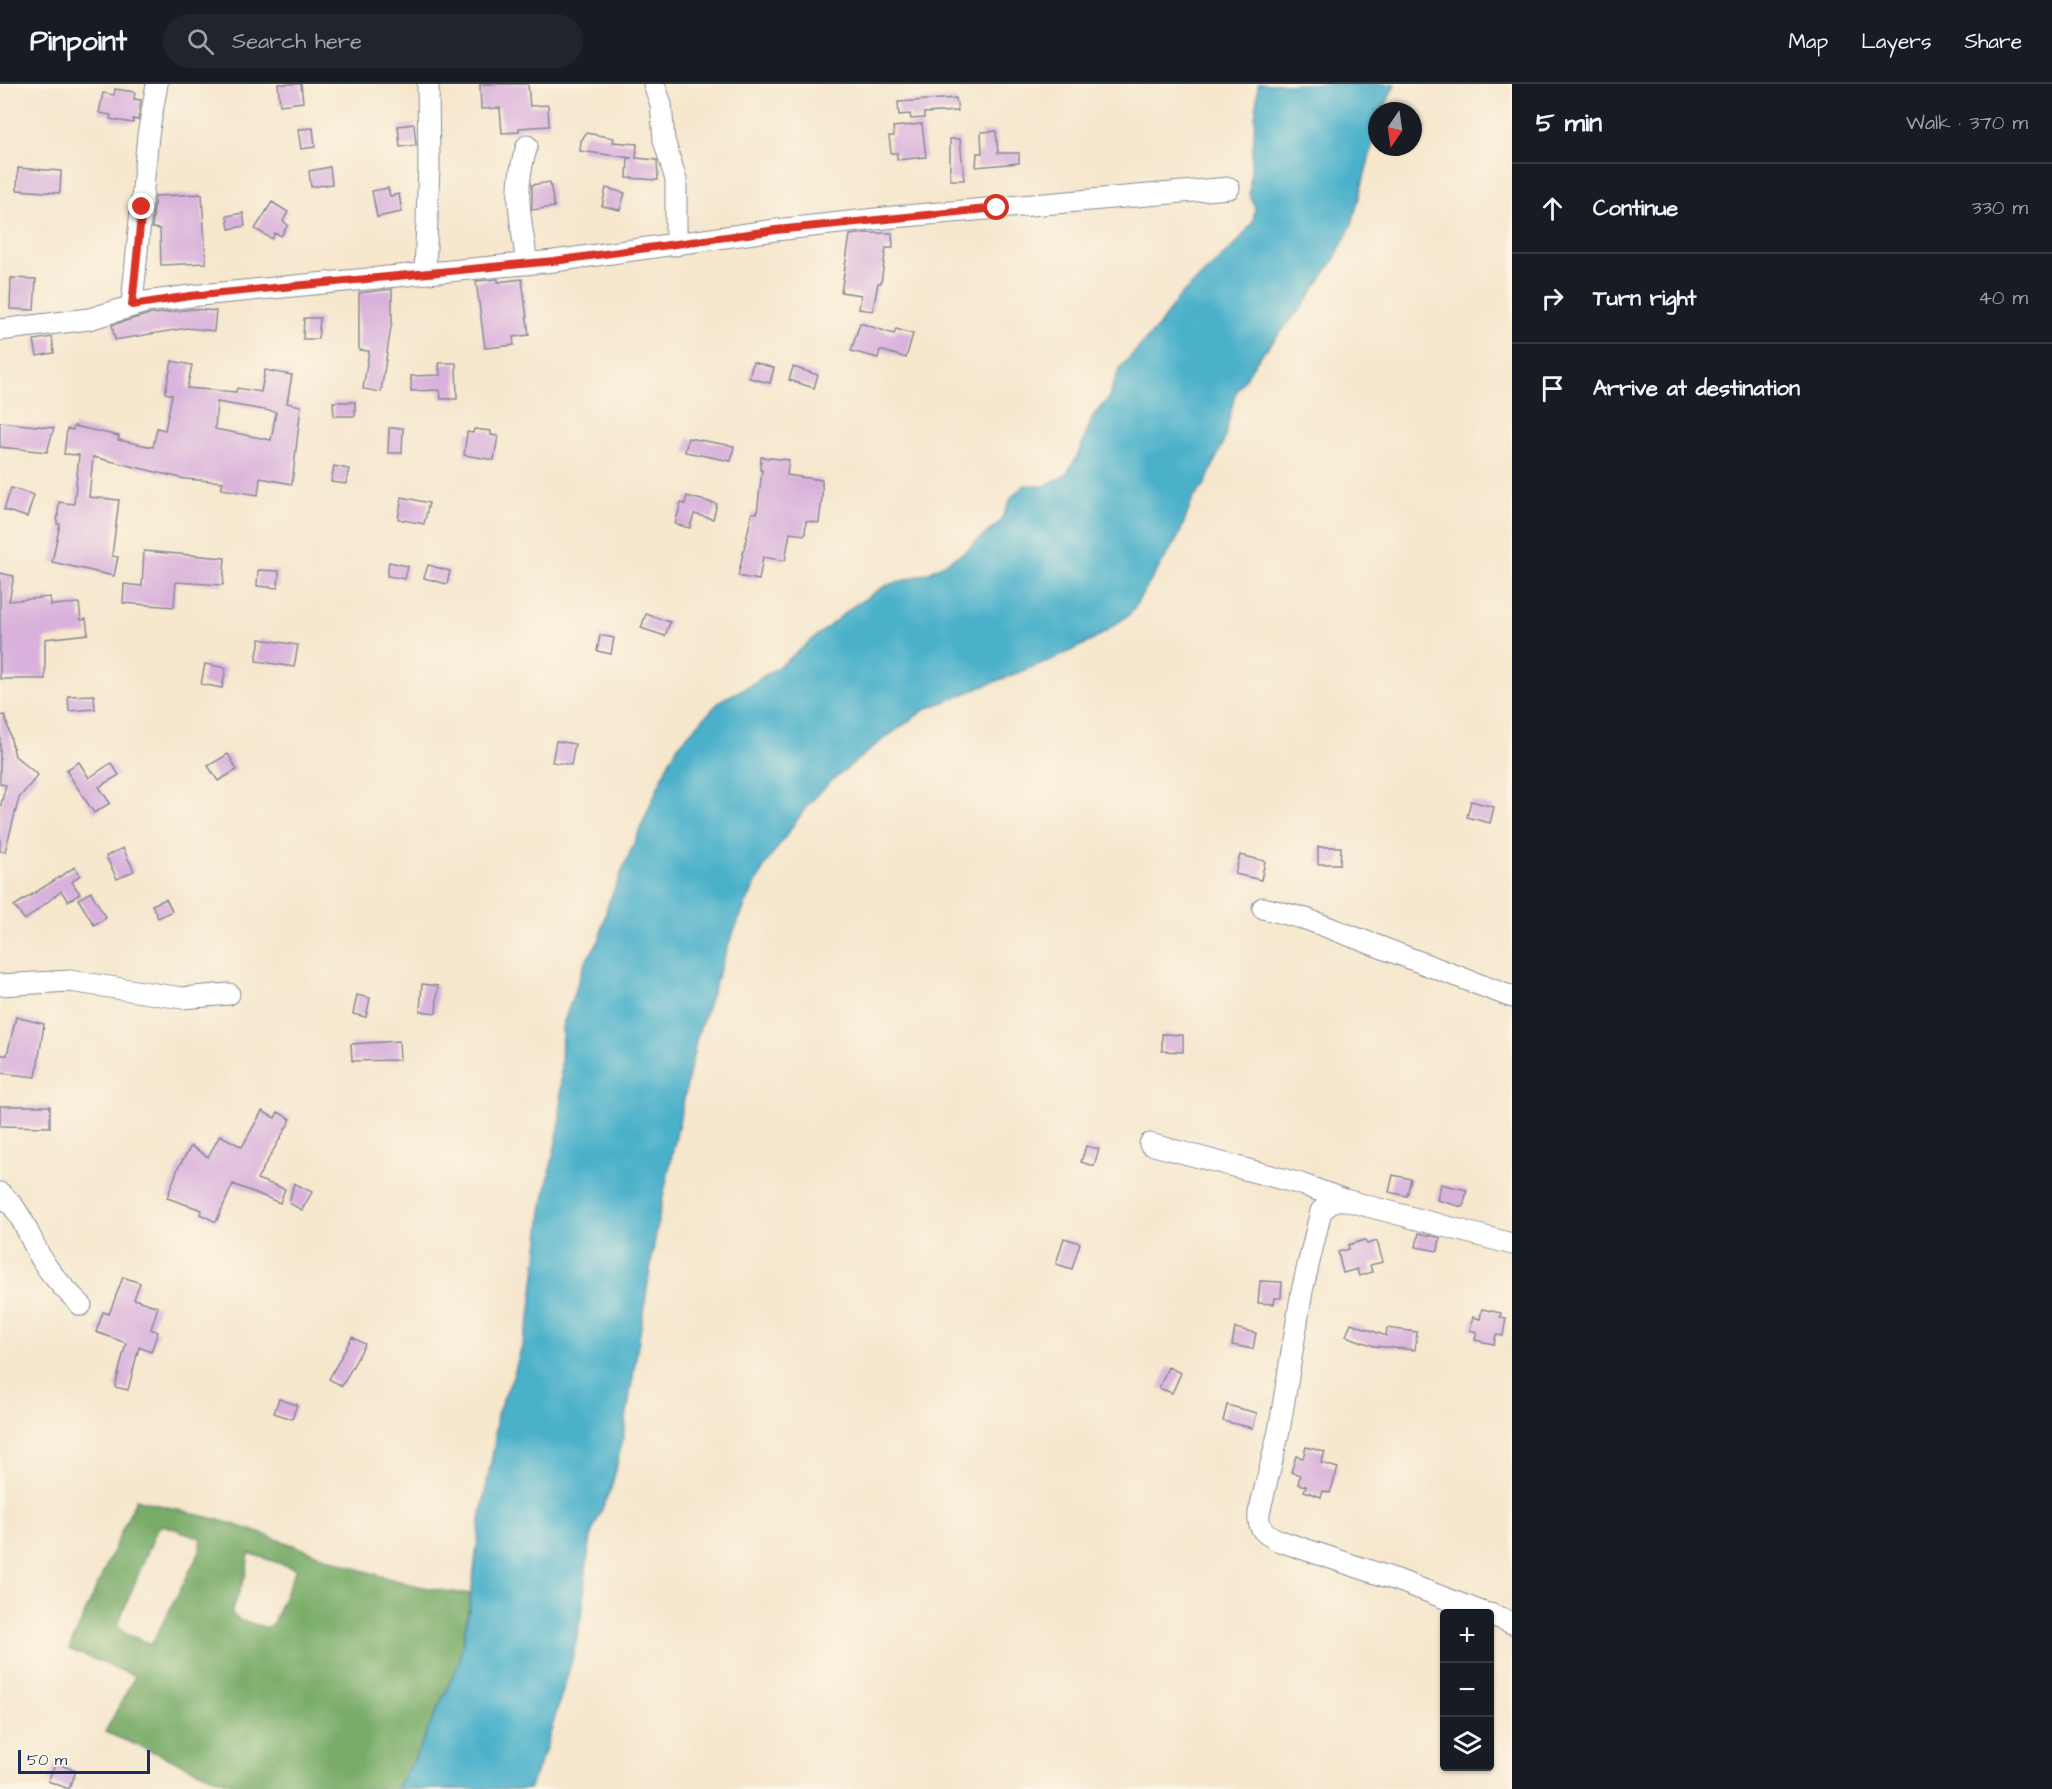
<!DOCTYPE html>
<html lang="en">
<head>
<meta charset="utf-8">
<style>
	body { margin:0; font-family:"Architects Daughter",sans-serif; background:#20242c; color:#f1f3f6 }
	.controls { position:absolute; right:18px; bottom:18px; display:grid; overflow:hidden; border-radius:6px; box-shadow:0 2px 4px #0004 }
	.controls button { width:54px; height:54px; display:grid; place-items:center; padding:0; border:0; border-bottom:2px solid #363941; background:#171b24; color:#f1f3f6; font:30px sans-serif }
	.compass { position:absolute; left:1368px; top:18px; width:54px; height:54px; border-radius:50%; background:#171b24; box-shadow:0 2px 4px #0004; rotate:193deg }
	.scale { position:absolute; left:18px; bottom:15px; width:132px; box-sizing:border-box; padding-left:6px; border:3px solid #1b2f5e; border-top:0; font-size:16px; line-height:21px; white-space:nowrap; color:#1b2f5e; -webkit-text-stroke:4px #fcf5e5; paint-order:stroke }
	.stop { position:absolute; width:18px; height:18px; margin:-14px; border:4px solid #d93025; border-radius:50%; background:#fff }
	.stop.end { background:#d93025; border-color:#fff; box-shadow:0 2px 6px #0008 }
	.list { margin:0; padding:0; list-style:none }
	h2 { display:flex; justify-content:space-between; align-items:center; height:78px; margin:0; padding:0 24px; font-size:26px }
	h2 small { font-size:20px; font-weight:400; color:#9ea1a6 }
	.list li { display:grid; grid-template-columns:39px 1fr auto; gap:18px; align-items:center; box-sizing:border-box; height:90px; padding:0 24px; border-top:2px solid #363941 }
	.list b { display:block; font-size:22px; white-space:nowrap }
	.list em { font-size:20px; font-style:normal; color:#9ea1a6 }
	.icon { flex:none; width:33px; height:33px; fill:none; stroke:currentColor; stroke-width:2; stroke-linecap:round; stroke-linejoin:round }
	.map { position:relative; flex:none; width:1512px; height:1705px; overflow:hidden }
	header { display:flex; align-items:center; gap:36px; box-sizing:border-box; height:84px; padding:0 30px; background:#171b24; border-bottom:2px solid #363941 }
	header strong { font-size:28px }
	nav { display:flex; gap:33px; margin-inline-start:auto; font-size:21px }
	.search { width:420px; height:54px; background:#20242c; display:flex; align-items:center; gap:15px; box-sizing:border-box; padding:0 21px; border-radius:33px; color:#9ea1a6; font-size:22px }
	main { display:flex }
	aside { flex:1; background:#171b24 }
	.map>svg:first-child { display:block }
	.forest { fill:#78ac68; stroke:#4a6e63; stroke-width:1.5; fill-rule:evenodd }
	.water { fill:#4bb1ca; stroke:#337094; stroke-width:1.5 }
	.building { fill:#d9b1dc; fill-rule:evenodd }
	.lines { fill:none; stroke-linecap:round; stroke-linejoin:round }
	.minor-casing { stroke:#888b96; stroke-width:23 }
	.minor { stroke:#fff; stroke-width:21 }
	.route { stroke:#d93025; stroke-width:8 }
</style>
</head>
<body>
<header>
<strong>Pinpoint</strong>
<div class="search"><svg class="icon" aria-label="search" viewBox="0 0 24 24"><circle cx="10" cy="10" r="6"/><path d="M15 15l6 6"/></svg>Search here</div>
<nav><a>Map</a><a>Layers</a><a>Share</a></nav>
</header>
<main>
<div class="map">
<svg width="1512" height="1705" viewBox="0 0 1512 1705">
	<rect width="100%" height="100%" fill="#fcf5e5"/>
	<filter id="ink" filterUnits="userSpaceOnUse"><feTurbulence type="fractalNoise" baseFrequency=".0167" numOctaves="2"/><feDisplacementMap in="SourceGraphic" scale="12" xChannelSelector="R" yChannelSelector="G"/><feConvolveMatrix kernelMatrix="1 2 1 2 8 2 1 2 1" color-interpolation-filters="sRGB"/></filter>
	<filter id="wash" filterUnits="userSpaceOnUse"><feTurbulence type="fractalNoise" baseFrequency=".008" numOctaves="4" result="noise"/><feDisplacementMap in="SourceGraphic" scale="24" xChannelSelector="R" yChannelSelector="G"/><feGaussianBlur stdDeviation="1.35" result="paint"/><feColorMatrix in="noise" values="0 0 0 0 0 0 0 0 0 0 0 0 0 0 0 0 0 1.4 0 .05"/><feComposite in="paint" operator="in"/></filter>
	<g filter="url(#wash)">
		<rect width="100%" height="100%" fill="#f6e7cd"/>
		<path class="forest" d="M136,1415c38,10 78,18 115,31 71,24 144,59 220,64l-12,69 -44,95 -19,31h-153l-138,-57 30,-56 -66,-27zM163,1441l38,13 -1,13 -48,93 -26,-10 -9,-8 40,-97zM249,1469l47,16 -24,56 -4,3 -29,-8 -8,-7 15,-39z"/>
		<path class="water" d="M1258,0h137l-12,27h-6v17l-25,96 -18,36 -29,43 -48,57 -22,34 -11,47 -19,43 -12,15 -14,37 -49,78 -35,25 -37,18 -132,52 -45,32 -52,42 -22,23 -42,59 -21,43 -15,35 -32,94 -39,184 -35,217 -11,48 -20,46 -6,35 -3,40 -11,53 -27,91 -16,38h-133l19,-31 44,-95 10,-53 12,-96 13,-67 3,-33 17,-40 16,-56 13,-114 17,-81 2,-96 23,-65 14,-21 9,-37 59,-138 11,-20 43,-46 28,-14 35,-23 68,-56 33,-21 43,-13 35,-20 37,-31 12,-25 13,-12 19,1 22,-11 12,-20 15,-39 15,-17 12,-31 39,-42 19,-28 60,-56 15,-20 2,-14 -6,-14 1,-12z"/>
		<g id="blocks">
			<path class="building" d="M278,0h23l2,18 -23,3z
				M480,0h48l2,22 18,-1 1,21 -30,2v4l-17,1 -2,-25 -19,1z
				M115,5l20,3 -1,7 7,1 -3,20 -5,-1v4l-23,-4 1,-4 -12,-2 4,-20 11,2z
				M956,14l2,13 -34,2v5l-13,1 -1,-5 -11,1 -1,-13z
				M414,40l2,21 -16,2 -2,-21z
				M922,40l4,33 -29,3v-7h-6l-2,-17h5l-1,-9z
				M313,44l2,19 -14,2 -3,-20z
				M996,47l2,22h21v10l-43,4 1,-14h5l-1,-21z
				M586,49l28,5 -1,4 24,2 -1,14 21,2 1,20 -31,-2 1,-20h4l-52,-7 1,-10z
				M950,55h10l4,41h-14z
				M330,83l2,17 -21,3 -2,-16z
				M18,84l43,3 -1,22 -43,-3z
				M550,98l4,25 -22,3v-25z
				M388,104l2,8 9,-2 3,18 -25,5 -5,-26z
				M606,104l19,5 -5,17 -18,-4z
				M202,110l4,69 -45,2 -1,-36 -8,-1 3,-32z
				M272,118l16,10 -5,9 5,4 -7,11 -6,-3 -3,6 -17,-10z
				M243,129l2,13 -16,3 -2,-13z
				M868,149h24l1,15h-7l-5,35h-3l-5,28 -14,-2 2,-14 -20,-3 9,-57z
				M11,194l25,1 -2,31 -24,-1z
				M498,195v3l24,-3 7,56 -16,2 1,8 -29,3 -9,-67z
				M392,205v31l-11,72 -18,-3 6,-38 -10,-1v-57z
				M193,225l23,2 -2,20 -27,-3 -72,12 -3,-15 34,-10z
				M304,234h16l-2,21h-15z
				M860,239l34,11 2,-5 17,5 -7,24 -26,-8 -2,8 -27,-7z
				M52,253l2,16 -17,3 -3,-16z
				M172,277l20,4 -5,23 49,4 1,-4 24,4 4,-22 27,5 -5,28 14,3 -9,78 -32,-6 -2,17 -37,-6 2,-7 -38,-3 -92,-22 -4,40 30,3 -7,56 6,1 -4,19 -62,-14 8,-38h-3l2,-22 15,2 5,-49 -15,-1 3,-25 6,1 1,-4 45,10 -1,4 35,7 4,-19 8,2 7,-35 -7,-2zM217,318l59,10 -5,28 -56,-11z
				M753,278l21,6 -4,15 -21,-5z
				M439,279h17l1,36h-16l-1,-9 -29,1v-15l29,-1z
				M793,283l25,8 -4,13 -25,-8z
				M333,318h22v14h-21z
				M0,338l54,6 -7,24 -47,-5z
				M389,344h14l-1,25h-14z
				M474,345l17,2v4l7,1 -4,24 -30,-5 3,-23 6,1z
				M688,354l46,8 -3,15 -46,-9z
				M761,373l28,3 -2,15 35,5v17l-3,26 -13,-2 -1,14 -15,-2 -5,28 -22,-4 -4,23 -21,-4 14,-63h5l5,-43h-2z
				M334,382l15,3 -3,15 -15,-2z
				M11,404l23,7 -7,22 -23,-7z
				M687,412l30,8 -4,15 -19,-5 -4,14 -15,-4 6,-21 4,1z
				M402,413l27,6 -5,21 -26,-5z
				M144,467l81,7 -2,27 -47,-3 -2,25 -51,-4 1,-19 18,2z
				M389,478l19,4 -3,13 -18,-3z
				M428,481l22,6 -3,13 -23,-6z
				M258,486l21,1 -1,17 -21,-2z
				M0,489l14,3 -5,25 41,-4 1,8 28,-2 2,17 5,-1 2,15 -43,5v40h-45z
				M646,530l24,8 -5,14 -24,-8z
				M600,551l14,3 -3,16 -14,-3z
				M260,555l38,6 -4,22 -38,-6z
				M205,580l21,4 -4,20 -21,-4z
				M94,611l1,14 -26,2 -1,-15z
				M5,631l10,41 23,19 -19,23 -14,54 -5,-1v-43l6,-23 -6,-1v-68z
				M556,657l19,3 -4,21 -19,-3z
				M228,670l9,16 -19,11 -10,-15z
				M79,678l10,16 22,-15 8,12 -20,12 11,16 -16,10 -28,-43z
				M1471,717l23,6 -4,16 -23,-6z
				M1318,763h23l-1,17h-22z
				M123,764l11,23 -17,8 -11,-23z
				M1240,771l25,6 -4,19 -26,-6z
				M75,783l5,8 -8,7 8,12 -12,7 -7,-10 -36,29 -11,-14z
				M91,808l15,26 -12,7 -16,-26z
				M166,815l6,12 -14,7 -6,-13z
				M422,900l16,2 -2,27 -16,-2z
				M357,911l13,3 -4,19 -13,-3z
				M16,933l28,7 -8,53 -36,-4v-18h7z
				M1162,950l21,1v17l-21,-1z
				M399,957l1,19 -48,1 -1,-17z
				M0,1022h50v21l-50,-1z
				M262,1027l13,7 3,-6 13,7 -34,60 28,10 -5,14 -47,-19 -17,38 -16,-8 2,-4 -35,-12 11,-30 13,-22 17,11 12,-22 22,12z
				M1086,1062l13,3 -5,17 -13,-4z
				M1393,1091l18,4 -4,17 -18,-4z
				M294,1099l18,9 -10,18 -13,-7z
				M1441,1100l26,6 -4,17 -26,-7z
				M1419,1149l21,5 -2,13 -22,-4z
				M1064,1154l16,5 -8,26 -16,-5z
				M1365,1156l2,4 10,-3 6,21 -13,3 2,7 -13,4 -2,-7 -14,4 -5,-21 11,-3 -1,-4z
				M123,1193l17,6 -6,16 24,8 -7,22 7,3 -7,20 -12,-5 -11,43 -13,-3 11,-44 -30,-11 7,-20 6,2z
				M1260,1197l22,1 -1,16h-6l-1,6 -16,-1z
				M1482,1225l19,4 -1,4 6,1 -3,18 -7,-1 -2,9 -19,-4 2,-8 -7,-2 3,-13 7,2z
				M1351,1239l35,13 1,-8 30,4 -2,18 -41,-4 -28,-10z
				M1235,1244l21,5 -3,16 -21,-4z
				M352,1253l13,7 -23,42 -13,-7z
				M1168,1283l13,6 -9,20 -13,-5z
				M279,1315l18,6 -5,14 -18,-6z
				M1227,1321l30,8 -4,15 -30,-7z
				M1306,1363l19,5 -4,11 17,5 -8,25 -7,-2 -2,6 -17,-6 2,-5 -8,-2 2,-9 -9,-3 5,-16 7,2z
				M56,1679l20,8 -7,18 -21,-8z"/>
		</g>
	</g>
	<g filter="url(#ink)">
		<use href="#blocks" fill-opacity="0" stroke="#888b96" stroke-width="1.5"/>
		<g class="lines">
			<defs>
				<path id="minor" d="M654,0l7,20 3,36 12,40v65
					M527,180c-6,-46 -15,-73 0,-118
					M425,189l4,-108 -1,-81
					M132,221l16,-170 9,-51
					M0,246l89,-11 57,-17 44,-6 364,-35 222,-31 118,-13 335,-29
					M1263,824l43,11 206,78
					M0,901l70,-4 112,17 47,-4
					M1150,1060l151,40 44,16 167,44
					M0,1109c24,19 28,45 44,70 10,16 24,29 37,42
					M1345,1116h-10l-14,11 -19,80 -23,140 -20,82c-2,16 7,22 21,28l120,40 87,33
					M1490,1530l22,9"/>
			</defs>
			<use href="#minor" class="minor-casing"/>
			<use href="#minor" class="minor"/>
		</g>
	</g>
	<g class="lines" filter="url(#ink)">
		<path class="route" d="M142,123l-10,98 58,-9 364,-35 222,-31 221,-22"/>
	</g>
</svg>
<div class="controls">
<button>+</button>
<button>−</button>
<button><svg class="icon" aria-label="layers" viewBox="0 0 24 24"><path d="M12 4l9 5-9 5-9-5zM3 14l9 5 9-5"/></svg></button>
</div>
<svg class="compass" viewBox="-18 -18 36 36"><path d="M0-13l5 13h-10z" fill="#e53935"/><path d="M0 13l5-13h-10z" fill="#9ea1a6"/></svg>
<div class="scale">50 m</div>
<div class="stop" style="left:997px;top:124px"></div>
<div class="stop end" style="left:142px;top:123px"></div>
</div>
<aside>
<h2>5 min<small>Walk · 370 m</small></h2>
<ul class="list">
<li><svg class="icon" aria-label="ahead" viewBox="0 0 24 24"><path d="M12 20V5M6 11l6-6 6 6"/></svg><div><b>Continue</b></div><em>330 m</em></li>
<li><svg class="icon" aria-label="right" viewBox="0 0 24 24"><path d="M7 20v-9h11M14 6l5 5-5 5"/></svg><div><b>Turn right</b></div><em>40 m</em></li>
<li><svg class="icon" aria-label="arrive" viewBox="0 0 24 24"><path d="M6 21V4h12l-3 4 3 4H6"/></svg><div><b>Arrive at destination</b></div></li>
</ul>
</aside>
</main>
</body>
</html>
